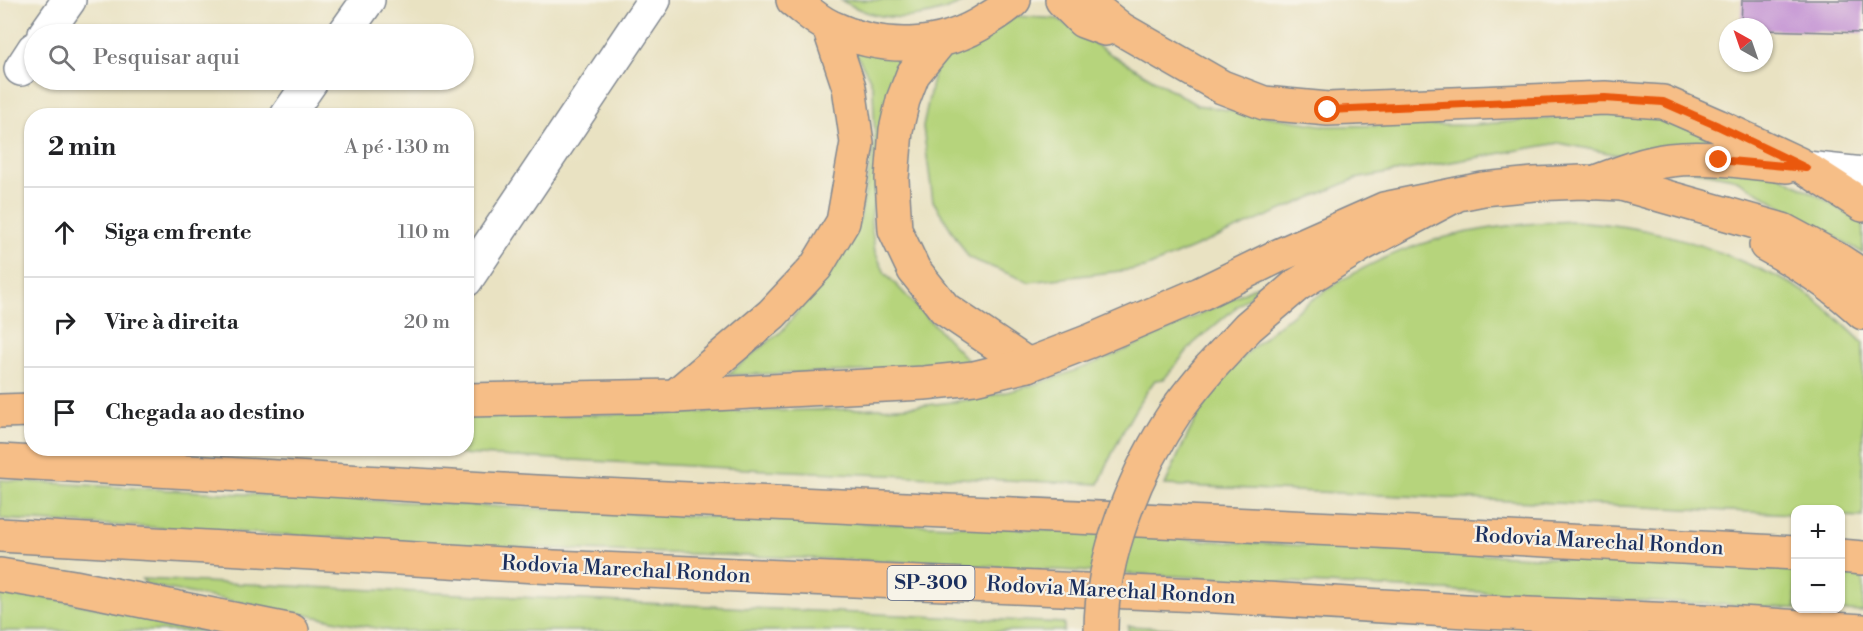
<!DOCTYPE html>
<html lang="pt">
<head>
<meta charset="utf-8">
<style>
	body { margin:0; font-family:"Libre Bodoni",serif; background:#f2f2f2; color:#202124 }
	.controls { position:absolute; right:18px; bottom:18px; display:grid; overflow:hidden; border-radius:12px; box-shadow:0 2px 4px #0004 }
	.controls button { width:54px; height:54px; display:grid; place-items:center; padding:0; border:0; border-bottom:2px solid #e0e0e0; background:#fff; color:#202124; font:30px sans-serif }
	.compass { position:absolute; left:1719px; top:18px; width:54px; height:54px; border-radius:50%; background:#fff; box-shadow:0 2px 4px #0004; rotate:320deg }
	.stop { position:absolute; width:18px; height:18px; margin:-14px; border:4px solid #ea580c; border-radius:50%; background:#fff }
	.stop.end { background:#ea580c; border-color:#fff; box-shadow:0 2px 6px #0008 }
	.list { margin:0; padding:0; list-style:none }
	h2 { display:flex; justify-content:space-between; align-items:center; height:78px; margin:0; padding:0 24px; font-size:26px }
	h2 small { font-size:20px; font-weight:400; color:#757577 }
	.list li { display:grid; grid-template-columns:39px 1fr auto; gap:18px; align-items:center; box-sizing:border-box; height:90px; padding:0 24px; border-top:2px solid #e0e0e0 }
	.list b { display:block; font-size:22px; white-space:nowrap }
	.list em { font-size:20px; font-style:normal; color:#757577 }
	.icon { flex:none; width:33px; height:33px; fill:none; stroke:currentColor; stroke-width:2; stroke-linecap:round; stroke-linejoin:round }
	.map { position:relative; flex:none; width:1863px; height:631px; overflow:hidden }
	.search { position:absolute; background:#fff; box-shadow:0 2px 4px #0004; left:24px; top:24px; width:450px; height:66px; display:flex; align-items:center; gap:15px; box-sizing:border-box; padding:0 21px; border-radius:33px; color:#757577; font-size:22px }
	.panel { position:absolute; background:#fff; box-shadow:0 2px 4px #0004; left:24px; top:108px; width:450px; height:348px; border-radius:24px }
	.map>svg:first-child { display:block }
	.green { fill:#b6d47b; stroke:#68826c; stroke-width:1.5 }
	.building { fill:#c595d4 }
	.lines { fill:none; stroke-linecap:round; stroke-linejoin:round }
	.minor-casing { stroke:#828890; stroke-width:36 }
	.major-casing { stroke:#828890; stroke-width:36 }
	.highway-casing { stroke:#828890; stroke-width:36 }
	.minor { stroke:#fff; stroke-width:33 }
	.major { stroke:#f6be87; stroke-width:33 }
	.highway { stroke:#f6be87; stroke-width:33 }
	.highway-bridge-casing { stroke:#828890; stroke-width:36; stroke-linecap:butt }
	.highway-bridge { stroke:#f6be87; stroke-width:33 }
	.route { stroke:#ea580c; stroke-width:8 }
	.labels { text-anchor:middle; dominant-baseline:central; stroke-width:4.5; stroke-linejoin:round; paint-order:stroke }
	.shield { fill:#f7f3e8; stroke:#5d6a87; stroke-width:1.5 }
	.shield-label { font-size:20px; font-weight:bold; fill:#1b2f5e }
	.street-label { font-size:21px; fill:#1b2f5e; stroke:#f7f3e8 }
</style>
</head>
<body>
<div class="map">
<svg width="1863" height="631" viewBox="0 0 1863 631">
	<rect width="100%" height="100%" fill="#f7f3e8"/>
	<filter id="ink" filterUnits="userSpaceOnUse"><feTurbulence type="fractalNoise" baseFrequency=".0167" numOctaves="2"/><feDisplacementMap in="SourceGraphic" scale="12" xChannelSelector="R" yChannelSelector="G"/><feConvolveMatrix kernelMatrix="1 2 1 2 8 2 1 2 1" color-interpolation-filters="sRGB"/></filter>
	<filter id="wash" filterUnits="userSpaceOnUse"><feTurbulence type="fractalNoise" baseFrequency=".008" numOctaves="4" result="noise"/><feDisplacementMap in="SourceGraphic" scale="24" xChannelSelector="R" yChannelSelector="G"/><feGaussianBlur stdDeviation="1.35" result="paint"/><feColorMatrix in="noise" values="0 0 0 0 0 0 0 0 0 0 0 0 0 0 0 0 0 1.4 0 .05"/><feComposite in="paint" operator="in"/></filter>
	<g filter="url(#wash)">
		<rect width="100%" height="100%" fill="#e9e2c2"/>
		<path class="green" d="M840,0h127c-29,16 -70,23 -101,12 -9,-3 -17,-8 -26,-12z
			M1016,16l42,3 54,36 85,50 130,21 146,-1 181,-16 168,89 41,25v30l-130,-75 -174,-35 -204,36 -210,89 -116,14 -60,-24 -36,-57 -10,-74 14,-69z
			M850,43l64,8 -33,94 -10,77 4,30 10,21 90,95 -248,7 55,-44 45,-56 33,-56 15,-78 -2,-53 -4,-11z
			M1573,221c67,5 115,16 177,44 17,7 35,15 50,24 23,15 43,34 63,54v174l-22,-1 -1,-6h-44l-1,4 -630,-29c12,-27 24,-56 40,-82 19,-30 47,-56 74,-78 95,-78 173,-99 294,-104z
			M1267,281l-74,63 -29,35 -9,1c-24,32 -41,67 -56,104l-332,-14 -407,-21 106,-1 1,-31c99,-2 199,-4 299,-6 83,-2 176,0 256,-23 86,-24 165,-68 245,-107z
			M0,480l222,13 510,25 283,10 196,13 584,29 1,38h44l1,-36 22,2v38l-979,-51 -382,-14 -502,-28z
			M142,579l922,44v8h-672l-245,-46z
			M0,588l211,43h-211z
			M1128,626l98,5h-98z"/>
		<g id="blocks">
			<path class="building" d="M1742,0h121v33l-99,-3v-3h-23z"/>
		</g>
	</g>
	<g filter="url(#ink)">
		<use href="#blocks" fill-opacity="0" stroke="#828890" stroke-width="1.5"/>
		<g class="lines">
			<defs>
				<path id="minor" d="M45,34l24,-34
					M344,34l24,-34
					M21,69l13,-20
					M287,116l25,-36
					M1806,168l57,6
					M466,280l188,-280"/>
				<path id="major" d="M793,0c12,9 24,21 38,27 51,24 109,24 157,-8 10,-6 18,-11 26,-19
					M1062,0l21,21 22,8
					M1089,0l8,10 24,19 101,58 42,16 64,6 277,-11 58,4 55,24 81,38 64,41
					M940,41l-27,33 -10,26 -7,30 -4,49 3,51 19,40 31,39 83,56
					M1593,183c24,-9 51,-20 77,-23 38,-5 79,3 117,6
					M675,396l97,-82 44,-47 27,-45 14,-79 -8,-56 -20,-60"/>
				<path id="highway" d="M1766,245c35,19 68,40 97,68
					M1210,368l38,-41 49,-42 64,-40 97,-51 25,-5 51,-5 48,-2 39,2 162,46 52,28 28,18
					M466,400l209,-4 249,-13 50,-5 54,-13 62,-24 110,-47 80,-39 104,-46 74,-15
					M0,411l32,-1
					M0,461l536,31 821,38 439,23
					M0,535l554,32 645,28 283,17 244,10 137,9
					M1840,556l23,2
					M0,575l74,12 218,44"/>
			</defs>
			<use href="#minor" class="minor-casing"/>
			<use href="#major" class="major-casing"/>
			<use href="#highway" class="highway-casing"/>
			<use href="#minor" class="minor"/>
			<use href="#major" class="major"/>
			<use href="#highway" class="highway"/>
			<defs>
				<path id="highway-bridge" d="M1101,631c0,-76 35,-161 77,-223 10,-14 21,-27 32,-40"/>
			</defs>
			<use href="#highway-bridge" class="highway-bridge-casing"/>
			<use href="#highway-bridge" class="highway-bridge"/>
		</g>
	</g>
	<g class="lines" filter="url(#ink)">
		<path class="route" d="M1328,110l277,-12 58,4 55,24 88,42 -87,-8"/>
	</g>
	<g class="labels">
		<rect class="shield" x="887.5" y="566" width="87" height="34" rx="4.5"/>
		<g class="shield-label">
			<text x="931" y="583">SP-300</text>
		</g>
		<g class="street-label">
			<text transform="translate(1599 542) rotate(3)">Rodovia Marechal Rondon</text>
			<text transform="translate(626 570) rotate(3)">Rodovia Marechal Rondon</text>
			<text transform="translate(1111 591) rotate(3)">Rodovia Marechal Rondon</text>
		</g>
	</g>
</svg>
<div class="controls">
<button>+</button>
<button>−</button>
</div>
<svg class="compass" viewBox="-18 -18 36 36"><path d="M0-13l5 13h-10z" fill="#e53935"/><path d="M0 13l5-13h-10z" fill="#757577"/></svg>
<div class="stop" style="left:1328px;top:110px"></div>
<div class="stop end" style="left:1719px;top:160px"></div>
<div class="search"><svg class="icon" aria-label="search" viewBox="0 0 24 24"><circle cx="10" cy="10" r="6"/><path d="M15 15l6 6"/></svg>Pesquisar aqui</div>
<section class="panel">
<h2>2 min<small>A pé · 130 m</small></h2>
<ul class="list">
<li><svg class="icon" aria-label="ahead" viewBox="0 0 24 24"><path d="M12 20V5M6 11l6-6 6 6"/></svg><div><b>Siga em frente</b></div><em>110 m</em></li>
<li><svg class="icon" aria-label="right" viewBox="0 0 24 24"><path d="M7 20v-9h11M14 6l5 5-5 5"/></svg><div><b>Vire à direita</b></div><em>20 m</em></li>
<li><svg class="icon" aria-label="arrive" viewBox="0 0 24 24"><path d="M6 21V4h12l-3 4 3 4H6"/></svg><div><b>Chegada ao destino</b></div></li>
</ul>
</section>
</div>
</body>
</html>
